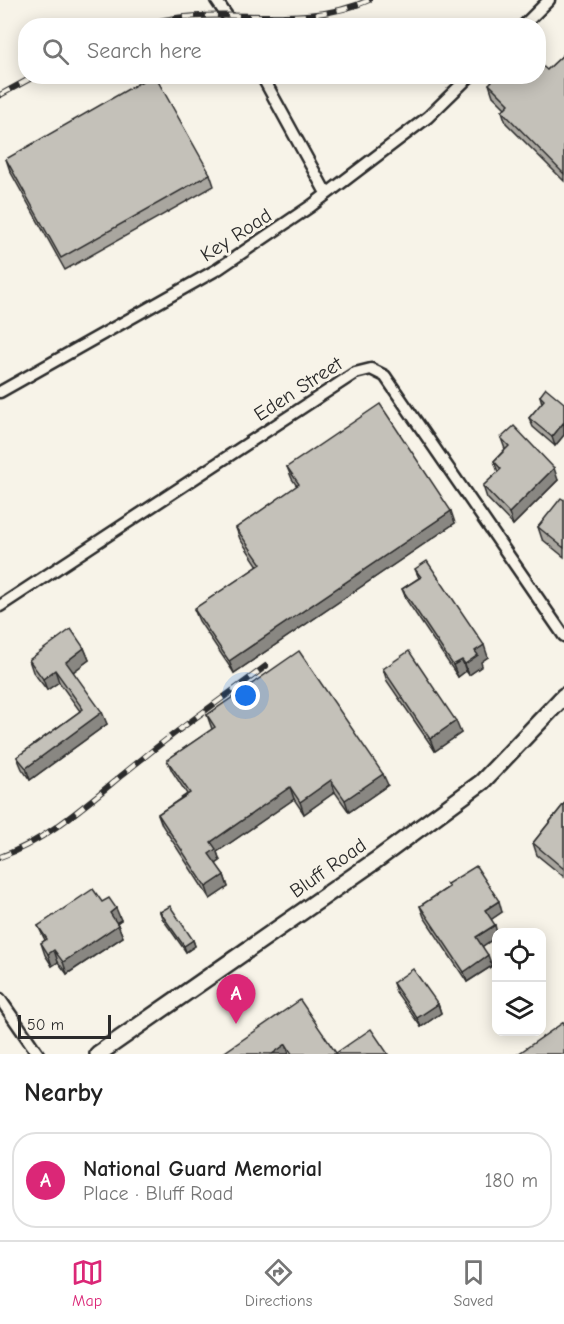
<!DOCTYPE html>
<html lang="en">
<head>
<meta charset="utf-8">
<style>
	body { margin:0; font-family:"Comic Neue",sans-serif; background:#f2f2f2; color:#222 }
	.controls { position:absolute; right:18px; bottom:18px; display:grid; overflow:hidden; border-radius:12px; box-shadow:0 3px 15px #0003 }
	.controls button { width:54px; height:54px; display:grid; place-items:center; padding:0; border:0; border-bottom:2px solid #e0e0e0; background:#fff; color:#222; font:30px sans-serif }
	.scale { position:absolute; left:18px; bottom:15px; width:93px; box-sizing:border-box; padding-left:6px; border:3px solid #2b2b2b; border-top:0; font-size:16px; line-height:21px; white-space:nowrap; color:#2b2b2b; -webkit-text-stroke:4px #f7f3e8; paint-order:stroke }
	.you { position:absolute; left:246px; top:696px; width:21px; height:21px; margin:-15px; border:4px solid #fff; border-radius:50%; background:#1a73e8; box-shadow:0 0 0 9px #1a73e833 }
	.badge { display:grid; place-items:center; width:39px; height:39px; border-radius:50%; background:#db2777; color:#fff; font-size:20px; font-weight:700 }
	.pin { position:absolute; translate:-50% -50px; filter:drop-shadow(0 2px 3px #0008) }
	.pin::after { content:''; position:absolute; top:32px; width:21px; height:18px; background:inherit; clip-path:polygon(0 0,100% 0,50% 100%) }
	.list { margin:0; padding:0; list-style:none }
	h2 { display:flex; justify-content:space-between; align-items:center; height:78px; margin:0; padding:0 24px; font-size:26px }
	h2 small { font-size:20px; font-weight:400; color:#767676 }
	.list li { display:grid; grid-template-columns:39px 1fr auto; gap:18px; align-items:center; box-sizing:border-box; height:96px; margin:0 12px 12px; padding:0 12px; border:2px solid #e0e0e0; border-radius:24px }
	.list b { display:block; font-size:22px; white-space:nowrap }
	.list p { margin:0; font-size:20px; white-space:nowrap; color:#767676 }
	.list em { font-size:20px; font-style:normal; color:#767676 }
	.icon { flex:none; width:33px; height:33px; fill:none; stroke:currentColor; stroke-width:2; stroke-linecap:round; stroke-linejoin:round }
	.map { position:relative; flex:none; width:564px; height:1054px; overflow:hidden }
	.search { position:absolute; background:#fff; box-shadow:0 3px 15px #0003; left:18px; right:18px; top:18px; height:66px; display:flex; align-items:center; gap:15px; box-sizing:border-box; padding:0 21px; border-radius:24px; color:#767676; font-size:22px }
	.sheet { height:186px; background:#fff }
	nav { display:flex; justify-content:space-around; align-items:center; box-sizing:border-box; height:84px; border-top:2px solid #e0e0e0; background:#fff; font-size:16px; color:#767676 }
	nav a { display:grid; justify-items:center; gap:3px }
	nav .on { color:#db2777 }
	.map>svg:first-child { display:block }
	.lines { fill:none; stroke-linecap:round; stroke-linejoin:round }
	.minor-casing { stroke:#2b2b2b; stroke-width:15 }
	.secondary-casing { stroke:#2b2b2b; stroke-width:20 }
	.minor { stroke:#f7f3e8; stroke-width:10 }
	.secondary { stroke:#f7f3e8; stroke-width:15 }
	.rail-casing { stroke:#2b2b2b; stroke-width:6 }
	.rail { stroke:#f7f3e8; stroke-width:4; stroke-dasharray:11; stroke-linecap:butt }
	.wall { fill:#a9a69f; stroke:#2b2b2b; stroke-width:1.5 }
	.shaded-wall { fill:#898782; stroke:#2b2b2b; stroke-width:1.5 }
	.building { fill:#c4c1b9; stroke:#2b2b2b; stroke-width:1.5 }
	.labels { text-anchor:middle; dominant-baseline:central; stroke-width:6; stroke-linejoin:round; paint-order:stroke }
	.street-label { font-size:20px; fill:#2b2b2b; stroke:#f7f3e8 }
</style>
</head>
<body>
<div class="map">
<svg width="564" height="1054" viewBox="0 0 564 1054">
	<rect width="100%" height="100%" fill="#f7f3e8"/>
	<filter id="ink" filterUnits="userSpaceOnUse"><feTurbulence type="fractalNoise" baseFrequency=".0167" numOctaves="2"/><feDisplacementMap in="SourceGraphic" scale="12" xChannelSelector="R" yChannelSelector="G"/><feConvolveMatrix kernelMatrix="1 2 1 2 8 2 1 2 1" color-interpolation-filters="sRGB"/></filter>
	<g filter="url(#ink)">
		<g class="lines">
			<defs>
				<path id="minor" d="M216,0l18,26
					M523,26l26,-26
					M262,76l64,117
					M0,392l218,-123 93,-63 117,-89 42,-41
					M0,606l355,-233 16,-4 14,7 179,260
					M0,999l38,55"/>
				<path id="secondary" d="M98,1054l277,-193 107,-79 82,-86"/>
			</defs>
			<use href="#minor" class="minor-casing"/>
			<use href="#secondary" class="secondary-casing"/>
			<use href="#minor" class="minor"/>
			<use href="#secondary" class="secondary"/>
			<defs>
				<path id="rail" d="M141,26c74,-25 156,7 228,-26
					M0,95l35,-19
					M0,857c52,-18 98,-64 142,-98 40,-33 83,-62 124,-93"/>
			</defs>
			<use href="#rail" class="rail-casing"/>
			<use href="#rail" class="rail"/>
		</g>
		<path class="wall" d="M564,54v127l-58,-58 -4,-12 3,-3 -12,-12 -4,-12 58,-14z
			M6,159l204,15 4,12 -149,84 -55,-99z
			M540,396l24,7v32l-9,11 -22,-19 -4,-9 13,-15z
			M501,438l57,42 -45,45 -26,-27 -4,-12 15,-14 -4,-11 11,-12z
			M287,467l168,56 -221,150 -35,-52 -5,-12 64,-43 -18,-27 -4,-11 61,-42 -5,-7z
			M564,500v57l-22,-18 -4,-12z
			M415,569l73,88 -8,5 2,4 -13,9 -3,-4 -8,6 -51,-76 -5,-12 17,-11z
			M84,648l5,12 -16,12 34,52 -77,56 -8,-11 -5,-12 63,-46 -21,-29 -12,8 -14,-18 -4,-12z
			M383,669l78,64 -26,18 -48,-70z
			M207,715l181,70 -39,27 -14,-20 -31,22 -10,-15 -77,53 3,9 -4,3 8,11 4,12 -18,12 -48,-74 -4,-11 29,-20 -15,-23 -5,-11 45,-31z
			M564,804v73l-27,-22 -4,-12z
			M447,884l55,28 -11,7 5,14v4l-14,9 10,20 -25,16 -43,-65 -4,-11 29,-19z
			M102,902l19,18 -4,3 6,14 -56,37 -9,-12 -6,4 -7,-11 -4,-12 4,-3 -7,-14z
			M160,912l33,28 2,6 -9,6 -24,-34z
			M393,983l45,21 3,9 -20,14 -25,-35z"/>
		<path class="shaded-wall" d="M564,422v13l-9,11 -3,-9z
			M554,468l4,12 -45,45 -4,-12z
			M451,511l4,12 -221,150 -5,-12z
			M484,645l4,12 -7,5 1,4 -13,9 -4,-11 10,-13z
			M84,648l5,12 -19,14 -4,-12z
			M462,660l4,11 -8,6 -5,-12z
			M55,670l4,12 -12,8 -4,-11z
			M102,712l5,12 -77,56 -4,-12z
			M456,721l5,12 -26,18 -5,-12z
			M383,774l5,11 -39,27 -4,-12z
			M331,780l4,12 -31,22 -4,-12z
			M290,787l4,12 -77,53 3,9 -6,4 -5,-11 2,-12z
			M224,875l4,12 -18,12 -4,-12z
			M499,901l3,11 -13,9 -4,-11z
			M116,908l5,12 -7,4 -4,-11z
			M118,925l5,12 -56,37 -4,-12z
			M495,925l2,8h-1v4l-16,11 -4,-11z
			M193,940l2,6 -9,6 -2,-6z
			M54,950l4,12 -6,4 -4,-12z
			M488,955l4,11 -25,16 -3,-10z
			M438,1004l3,9 -20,14 -4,-9z
			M286,1044l3,10h-17z"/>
		<path class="building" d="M564,54v120l-62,-63 7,-7 -20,-20 8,-8h41v-14l9,8z
			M151,76h4l55,98 -149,84 -55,-99z
			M546,388l18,15v19l-12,15 -23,-19 15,-18 -4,-4z
			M380,404l71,107 -222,150 -35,-52 67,-45 -25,-36 63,-44 -12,-17z
			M514,426l40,42 -45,45 -26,-27 18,-17 -7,-8 15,-15 -8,-8z
			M561,498l3,2v48l-26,-21z
			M427,561l57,84 -9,6 3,4 -13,9 -3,-4 -9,5 -51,-76 19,-12 -6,-8z
			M71,629l13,19 -18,14 36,50 -76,56 -9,-11 66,-48 -28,-39 -12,9 -14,-19z
			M299,651l84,123 -38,26 -14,-20 -31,22 -10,-15 -79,55 5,7 -7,5 15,21 -18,12 -48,-73 32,-21 -23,-33 48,-33 -8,-12z
			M409,651l47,70 -26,18 -47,-70z
			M564,804v65l-31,-26z
			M476,866l23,35 -14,9 10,15 -19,12 12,18 -24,17 -44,-66 29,-19 -2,-3z
			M93,889l9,13 7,-4 7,10 -6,5 8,12 -55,37 -9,-12 -6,4 -7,-11 6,-4 -9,-13z
			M170,906l23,34 -9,6 -24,-34z
			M413,969l25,35 -21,14 -24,-35z
			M300,1000l36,53 35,-24 17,25h-96l-6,-10 -14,10h-50z
			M564,1022v32h-46z"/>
	</g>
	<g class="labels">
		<g class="street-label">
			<text transform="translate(236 235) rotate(-33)">Key Road</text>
			<text transform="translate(298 389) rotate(-33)">Eden Street</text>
			<text transform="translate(328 868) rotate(-35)">Bluff Road</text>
		</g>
	</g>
</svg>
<div class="controls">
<button><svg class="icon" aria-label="locate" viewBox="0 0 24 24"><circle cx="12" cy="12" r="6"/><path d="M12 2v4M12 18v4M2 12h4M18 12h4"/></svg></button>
<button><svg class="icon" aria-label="layers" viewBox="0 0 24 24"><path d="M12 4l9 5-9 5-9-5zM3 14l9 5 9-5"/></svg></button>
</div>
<div class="scale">50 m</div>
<div class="you"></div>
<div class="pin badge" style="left:236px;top:1024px">A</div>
<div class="search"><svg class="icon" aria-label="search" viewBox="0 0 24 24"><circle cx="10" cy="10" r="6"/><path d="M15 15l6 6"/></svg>Search here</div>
</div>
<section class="sheet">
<h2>Nearby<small></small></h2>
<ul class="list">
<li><span class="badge">A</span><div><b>National Guard Memorial</b><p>Place · Bluff Road</p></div><em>180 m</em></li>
</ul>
</section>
<nav>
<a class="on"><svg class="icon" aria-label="map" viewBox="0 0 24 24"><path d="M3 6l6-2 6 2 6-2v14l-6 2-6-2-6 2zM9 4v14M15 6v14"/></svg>Map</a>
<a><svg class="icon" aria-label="directions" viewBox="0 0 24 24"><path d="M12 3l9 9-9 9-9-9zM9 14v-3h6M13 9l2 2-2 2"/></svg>Directions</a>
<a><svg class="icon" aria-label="saved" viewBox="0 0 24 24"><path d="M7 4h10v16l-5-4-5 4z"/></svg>Saved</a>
</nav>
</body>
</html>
